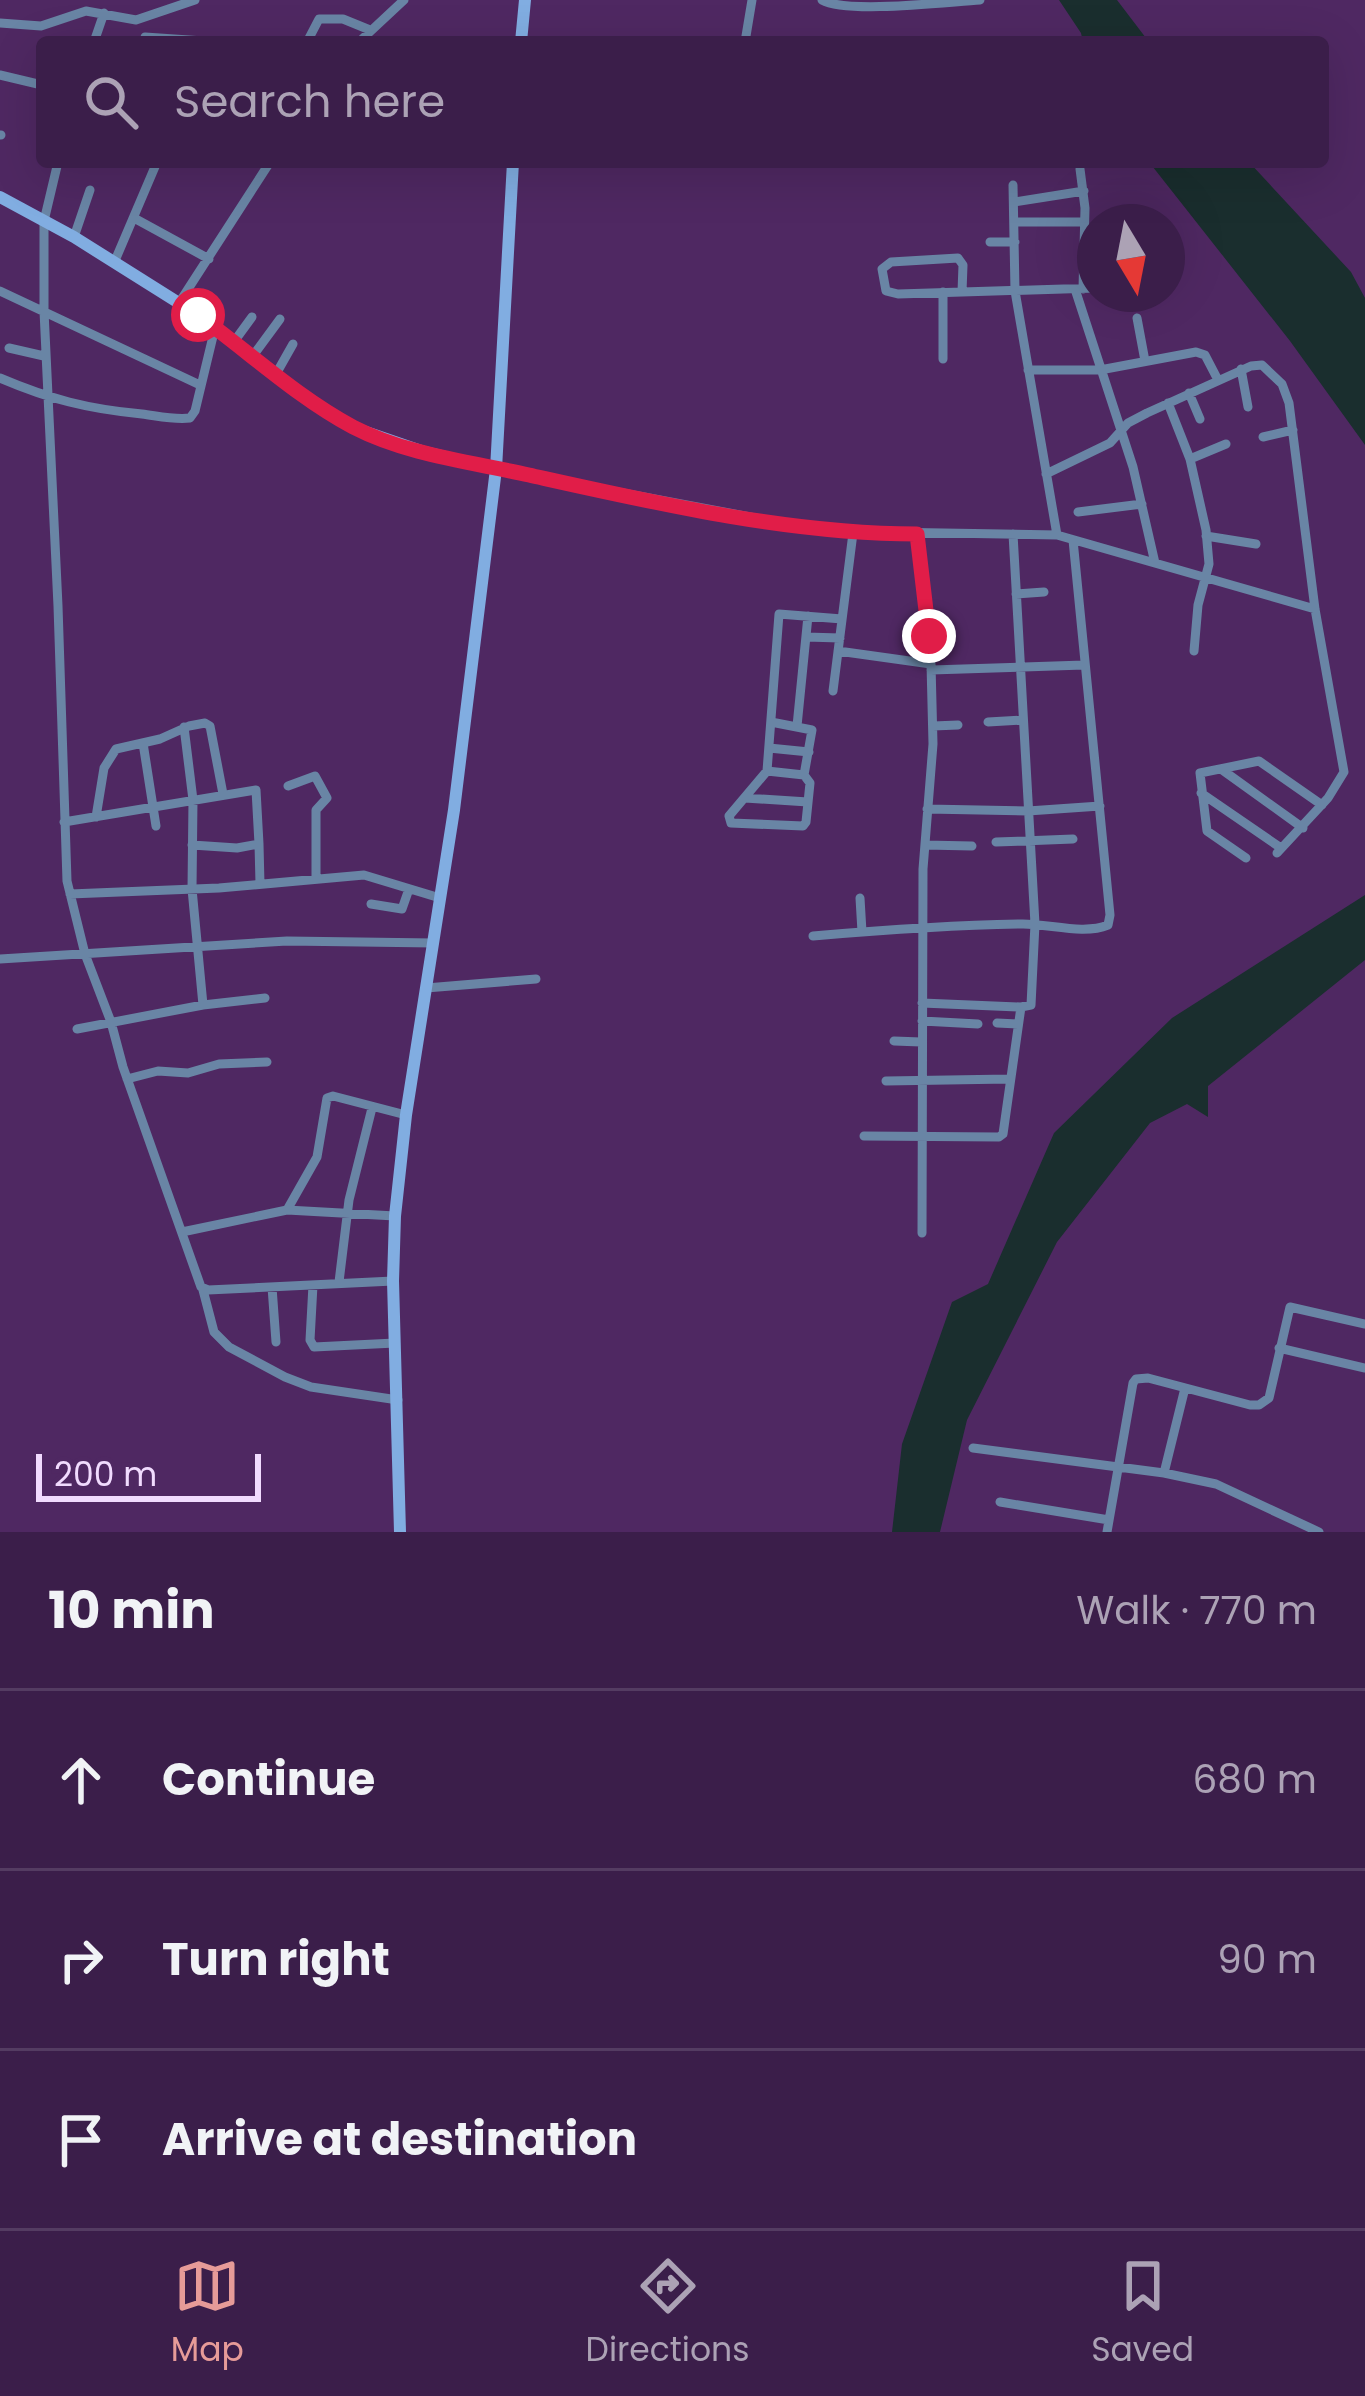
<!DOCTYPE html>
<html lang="en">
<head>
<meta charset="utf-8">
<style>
	body { margin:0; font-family:Poppins,sans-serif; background:#462b54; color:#f1f3f6 }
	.compass { position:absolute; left:1077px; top:204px; width:108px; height:108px; border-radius:50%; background:#3b1e4a; box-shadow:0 12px 48px #0002; rotate:170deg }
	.scale { position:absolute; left:36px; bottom:30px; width:225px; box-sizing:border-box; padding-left:12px; border:6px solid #f1dbfe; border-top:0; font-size:33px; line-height:42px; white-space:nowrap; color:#f1dbfe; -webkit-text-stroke:9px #4f2862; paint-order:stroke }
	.stop { position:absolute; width:36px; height:36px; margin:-27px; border:9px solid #e11d48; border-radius:50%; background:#fff }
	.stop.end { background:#e11d48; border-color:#fff; box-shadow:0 3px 12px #0008 }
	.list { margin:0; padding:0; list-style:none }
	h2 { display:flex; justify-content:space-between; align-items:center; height:156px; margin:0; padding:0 48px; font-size:51px }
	h2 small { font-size:39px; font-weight:400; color:#aca2b5 }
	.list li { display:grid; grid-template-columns:78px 1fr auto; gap:36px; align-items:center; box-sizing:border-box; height:180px; padding:0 48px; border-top:3px solid #543c62 }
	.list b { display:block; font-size:45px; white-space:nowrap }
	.list em { font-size:39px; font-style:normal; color:#aca2b5 }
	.icon { flex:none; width:66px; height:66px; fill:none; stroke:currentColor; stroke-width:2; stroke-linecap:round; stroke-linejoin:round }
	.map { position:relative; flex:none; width:1365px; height:1532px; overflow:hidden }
	.search { position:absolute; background:#3b1e4a; box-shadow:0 12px 48px #0002; left:36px; right:36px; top:36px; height:132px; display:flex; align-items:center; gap:30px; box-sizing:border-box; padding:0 42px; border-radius:12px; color:#aca2b5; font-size:45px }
	.sheet { height:696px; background:#3b1e4a }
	nav { display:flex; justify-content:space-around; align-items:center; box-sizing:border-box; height:168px; border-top:3px solid #543c62; background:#3b1e4a; font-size:33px; color:#aca2b5 }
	nav a { display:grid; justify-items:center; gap:6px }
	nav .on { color:#e69b98 }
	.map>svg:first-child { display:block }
	.water { fill:#1a2e2e }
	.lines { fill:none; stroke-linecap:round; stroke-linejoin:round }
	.street { stroke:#6985a5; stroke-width:9 }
	.secondary { stroke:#81ade1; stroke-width:12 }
	.route { stroke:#e11d48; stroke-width:15 }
</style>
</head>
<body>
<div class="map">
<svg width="1365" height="1532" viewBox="0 0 1365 1532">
	<rect width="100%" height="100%" fill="#4f2862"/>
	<path class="water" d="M1059,0h58l32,42h-66l-2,-9z
		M1149,162h100l102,110 14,26v147l-75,-104z
		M1365,895v65l-157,126v31l-21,-13 -37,19 -93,119 -90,178 -27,112h-48l10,-88 50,-142 36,-18 66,-151 118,-115z"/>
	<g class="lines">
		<path class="street" d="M822,0c25,14 124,2 158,0
			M0,23l41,3 45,-15 50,9 59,-20
			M145,37l73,5
			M94,42l10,-29
			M307,42l12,-23h24l27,11
			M359,42l45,-42
			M745,42l7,-42
			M0,75l42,10
			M0,135h1
			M58,162l-14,59v90l14,295 9,275 18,73 26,68 12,45 78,220 7,3 185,-9
			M1080,169l5,39 -2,81
			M1013,185l2,106 42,244
			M1014,202l70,-11
			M134,218l75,41
			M1014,222h70
			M74,237l16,-47
			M990,242h25
			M114,263l43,-101
			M1075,289l58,178 22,96
			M0,291l200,94
			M962,292l1,-27 -5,-7 -67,4 -9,7 4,22 12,3 197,-6
			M179,303l91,-141
			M1137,318l8,43
			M233,343l19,-26
			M9,348l35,8
			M252,357l28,-38
			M943,359v-67
			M1241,369l7,38
			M1028,370h72l96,-18 9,3 13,25
			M276,374l17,-30
			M0,378c49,21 88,31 142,36 16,2 32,6 48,4l5,-7 20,-83
			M1189,393l11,26
			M1168,403l22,56 16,71 3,34 -11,41 -4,46
			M1263,437l30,-7
			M1190,459l36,-15
			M496,469l329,62 232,4 258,74
			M1046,474l64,-31 18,-20 19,-10 104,-47 11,-1 20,19 7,19 26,206 29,163 -16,26 -51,55
			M1078,512l64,-8
			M917,534l14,130 2,80 -10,125 -1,364
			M1206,536l50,8
			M1016,594l28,-2
			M806,637l34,1
			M838,651l93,13
			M931,670l153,-5
			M833,691l20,-158
			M771,722l41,8 -8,45
			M988,722l35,-2
			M797,726l11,-110
			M933,726l25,-1
			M184,727l9,73 -1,89 11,116
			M143,743l13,83
			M769,748l40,4
			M1221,769l82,59
			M767,771l37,4 6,8 -4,39 -3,4 -72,-3 -2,-7 38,-45 12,-157 63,5
			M288,786l27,-10 12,22 -11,12v69
			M1201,793l80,55
			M745,798l63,4
			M927,809l101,2 72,-5
			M96,817l8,-49 12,-19 44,-10 29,-13 16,-3 5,3 13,68
			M64,822l192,-32 3,54 -22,4 -45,-3
			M996,842l77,-3
			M259,844l1,40
			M925,845l47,1
			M1246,858l-39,-27 -7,-58 59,-12 63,44
			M70,894l149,-6 145,-13 76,23
			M860,898l2,34
			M371,904l31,5 7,-20
			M813,936c71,-6 140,-11 210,-12 27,0 61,11 85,1l2,-10 -37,-375
			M0,959l287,-18 147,2
			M426,988l110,-9
			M922,1003l99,4
			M922,1021l56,3
			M997,1023l21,1
			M77,1029l126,-24 62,-7
			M894,1041l27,1
			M127,1079l31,-8 30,2 31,-9 48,-2
			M886,1081l123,-2
			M864,1136l135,1 4,-3 18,-127 10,-2 4,-81 -22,-390
			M287,1210l30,-53 10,-59 6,-2 73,19
			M182,1232l105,-22 108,6
			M339,1282l10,-82 23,-92
			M313,1285l-3,55 4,7 81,-4
			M272,1287l4,55
			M203,1290l11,42 15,15 56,30 26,10 87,13
			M1279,1348l86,20
			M973,1448l191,25 52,11 103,48
			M1164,1473l21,-85
			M1000,1502l109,18
			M1107,1532l26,-149 3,-4 12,-1 102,27h9l10,-7 21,-91 75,17"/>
		<path class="secondary" d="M521,42l4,-42
			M0,197l74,40 124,78 102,79 54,34 67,23 75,18
			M400,1532l-7,-251 2,-65 11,-101 48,-305 42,-341 17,-307"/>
	</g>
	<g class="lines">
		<path class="route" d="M198,315c51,37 99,82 155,112 54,28 118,35 176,48 126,28 260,59 388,59l12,102"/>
	</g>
</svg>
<svg class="compass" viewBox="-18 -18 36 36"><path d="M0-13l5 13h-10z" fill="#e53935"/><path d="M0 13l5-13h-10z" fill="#aca2b5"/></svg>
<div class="scale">200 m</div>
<div class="stop" style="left:198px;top:315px"></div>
<div class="stop end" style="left:929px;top:636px"></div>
<div class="search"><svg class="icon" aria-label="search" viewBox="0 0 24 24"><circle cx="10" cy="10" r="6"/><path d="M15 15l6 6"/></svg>Search here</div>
</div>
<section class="sheet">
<h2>10 min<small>Walk · 770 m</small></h2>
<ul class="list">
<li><svg class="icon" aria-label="ahead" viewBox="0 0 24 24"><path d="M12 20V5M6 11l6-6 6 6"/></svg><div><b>Continue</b></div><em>680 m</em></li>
<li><svg class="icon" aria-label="right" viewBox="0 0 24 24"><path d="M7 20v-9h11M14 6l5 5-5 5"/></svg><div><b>Turn right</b></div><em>90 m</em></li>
<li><svg class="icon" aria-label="arrive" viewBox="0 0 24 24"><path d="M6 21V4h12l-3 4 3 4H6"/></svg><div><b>Arrive at destination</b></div></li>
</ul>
</section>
<nav>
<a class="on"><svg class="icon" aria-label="map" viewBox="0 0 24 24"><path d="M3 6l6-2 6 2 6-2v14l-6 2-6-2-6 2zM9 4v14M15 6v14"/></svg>Map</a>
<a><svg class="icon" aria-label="directions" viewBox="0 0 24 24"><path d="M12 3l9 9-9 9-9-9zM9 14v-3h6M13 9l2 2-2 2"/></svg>Directions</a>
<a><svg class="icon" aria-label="saved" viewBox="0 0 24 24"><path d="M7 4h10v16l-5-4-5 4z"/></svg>Saved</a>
</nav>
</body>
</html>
